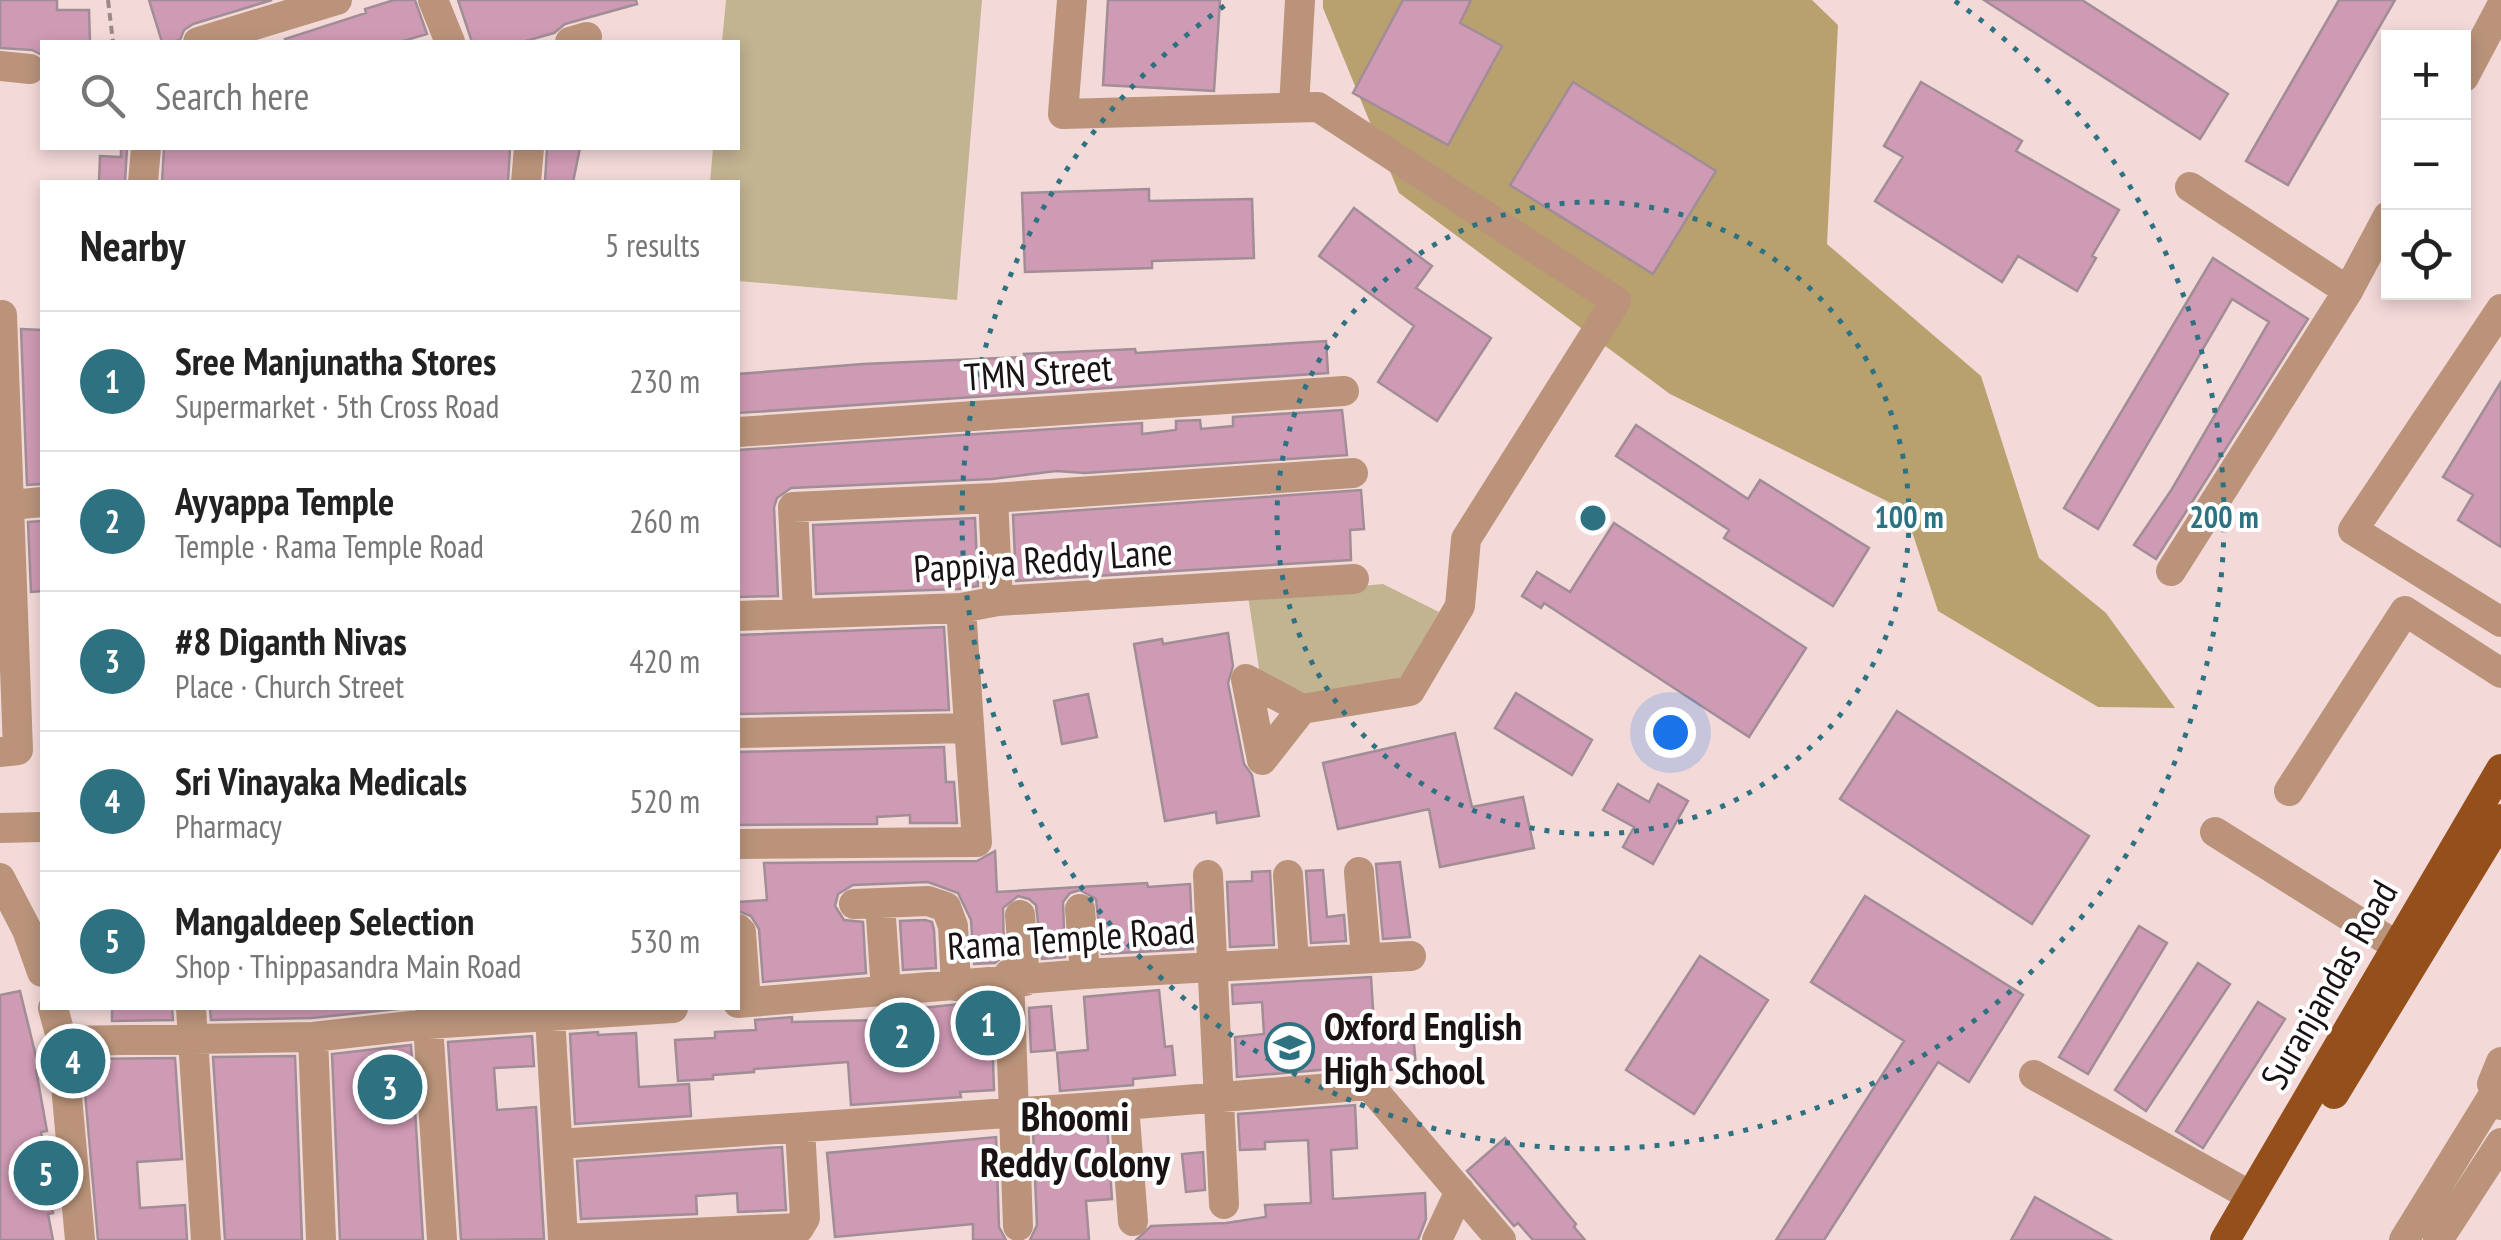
<!DOCTYPE html>
<html lang="en">
<head>
<meta charset="utf-8">
<style>
	body { margin:0; font-family:"PT Sans Narrow",sans-serif; background:#f2f2f2; color:#222 }
	.controls { position:absolute; right:30px; top:30px; display:grid; overflow:hidden; border-radius:0px; box-shadow:0 5px 15px #0003 }
	.controls button { width:90px; height:90px; display:grid; place-items:center; padding:0; border:0; border-bottom:2px solid #e0e0e0; background:#fff; color:#222; font:50px sans-serif }
	.you { position:absolute; left:1670px; top:732px; width:35px; height:35px; margin:-25px; border:8px solid #fff; border-radius:50%; background:#1a73e8; box-shadow:0 0 0 15px #1a73e833 }
	.badge { display:grid; place-items:center; width:65px; height:65px; border-radius:50%; background:#2e7282; color:#fff; font-size:32px; font-weight:700 }
	.pin { position:absolute; translate:-50% -50%; border:5px solid #fff; box-shadow:0 2px 10px #0006 }
	.list { margin:0; padding:0; list-style:none }
	h2 { display:flex; justify-content:space-between; align-items:center; height:130px; margin:0; padding:0 40px; font-size:42px }
	h2 small { font-size:32px; font-weight:400; color:#767676 }
	.list li { display:grid; grid-template-columns:65px 1fr auto; gap:30px; align-items:center; box-sizing:border-box; height:140px; padding:0 40px; border-top:2px solid #e0e0e0 }
	.list b { display:block; font-size:38px; white-space:nowrap }
	.list p { margin:0; font-size:32px; white-space:nowrap; color:#767676 }
	.list em { font-size:32px; font-style:normal; color:#767676 }
	.icon { flex:none; width:55px; height:55px; fill:none; stroke:currentColor; stroke-width:2; stroke-linecap:round; stroke-linejoin:round }
	.map { position:relative; flex:none; width:2501px; height:1240px; overflow:hidden }
	.search { position:absolute; background:#fff; box-shadow:0 5px 15px #0003; left:40px; top:40px; width:700px; height:110px; display:flex; align-items:center; gap:25px; box-sizing:border-box; padding:0 35px; border-radius:0px; color:#767676; font-size:38px }
	.panel { position:absolute; background:#fff; box-shadow:0 5px 15px #0003; left:40px; top:180px; width:700px; height:830px; border-radius:0px }
	.map>svg:first-child { display:block }
	.green { fill:#c2b391 }
	.forest { fill:#b8a16f }
	.building { fill:#cf9ab4; stroke:#a18d96; stroke-width:2.5 }
	.lines { fill:none; stroke-linecap:round; stroke-linejoin:round }
	.path { stroke:#9b8988; stroke-width:4; stroke-dasharray:8 5; stroke-linecap:butt }
	.minor { stroke:#ba937a; stroke-width:30 }
	.major { stroke:#944f1b; stroke-width:30 }
	.ring { fill:none; stroke:#2e7282; stroke-width:5; stroke-dasharray:5 10 }
	.labels { text-anchor:middle; dominant-baseline:central; stroke-width:8; stroke-linejoin:round; paint-order:stroke }
	.street-label { font-size:38px; fill:#1b1313; stroke:#fff }
	.poi-label { font-size:38px; font-weight:bold; fill:#1b1313; stroke:#fff; text-anchor:start }
	.neighbourhood-label { font-size:40px; font-weight:bold; fill:#1b1313; stroke:#fff }
	.centre { fill:#2e7282; stroke:#fff; stroke-width:5 }
	.ring-label { font-size:30px; text-anchor:middle; font-weight:bold; fill:#2e7282; stroke:#fff; stroke-width:8; stroke-linejoin:round; paint-order:stroke }
</style>
</head>
<body>
<div class="map">
<svg width="2501" height="1240" viewBox="0 0 2501 1240">
	<rect width="100%" height="100%" fill="#f3dad9"/>
	<path class="green" d="M726,0h256l-25,300 -219,-19v-99h-28l3,-34h25v-106h-16z
		M1383,584l56,28 -39,68 -89,16 -51,-21 -12,-79z"/>
	<path class="forest" d="M1323,0h489l26,25 -11,219 154,132 58,182 67,55 69,95 -77,-1 -160,-96 -33,-101 -235,-116 -271,-201 -76,-185z"/>
	<path class="building" d="M0,0h57v10h32l1,32h-48v13l-10,-5 -32,-2z
		M149,0h123l-79,24 -9,6 -4,10 -9,2h-9z
		M394,0h21l12,34 -27,8h-114l-1,-3 81,-26 -1,-4z
		M458,0h178l1,4 -72,20 -11,9 -32,9h-50z
		M1108,0h112l-6,91 -111,-6z
		M1403,0h68l-11,23 42,23 -54,99 -95,-52z
		M1984,0h98l146,94 -28,45z
		M2339,0h56l-107,185 -42,-24z
		M1573,82l143,89 -63,103 -143,-89z
		M1921,82l101,59 -6,10 103,59 -27,46 4,2 -19,33 -59,-35 -16,26 -127,-81 28,-44 -19,-11z
		M121,148h6l-2,34h-26l1,-26 21,1z
		M164,148h346l-2,34h-346z
		M547,148h33l-7,34h-28z
		M1149,189v12l103,-2 2,59 -102,3v7l-127,4 -3,-79z
		M1354,208l78,58 -16,22 75,50 -54,83 -59,-39 36,-56 -95,-70z
		M2213,258l95,61 -152,240 -22,-14 38,-56 97,-167 -37,-23 -134,230 -34,-21z
		M21,329l21,1v154l-15,1z
		M1326,341l2,32 -590,40v-39l125,-10 162,-7 -1,-3 111,-5 1,4z
		M2501,382v165l-43,-27 15,-25 -30,-18z
		M1342,410l5,45 -262,18 -29,-2 -64,8 -201,9 -14,10 -3,9 4,89 -40,1v-147l404,-27v11l34,-4v-9l24,-1 1,9 32,-3v-9z
		M1636,425l112,74 12,-19 109,68 -36,58 -109,-68 5,-8 -113,-74z
		M1361,490l3,39 -14,1 1,30 -335,21 -3,-66z
		M975,518l3,68 -19,3 -143,5 -3,-69z
		M42,521v70l-11,1 -3,-70z
		M1614,523l192,125 -57,89 -205,-134 -3,5 -19,-12 15,-24 33,20z
		M944,627l5,83 -211,4v-79z
		M1228,633l5,33 -5,17 16,81 8,11 7,41 -42,7 -1,-11 -51,9 -31,-177 28,-5 1,5z
		M1516,693l76,47 -20,35 -77,-47z
		M1088,694l9,43 -35,7 -8,-43z
		M1897,711l192,125 -57,88 -192,-125z
		M1455,733l17,74 51,-10 11,51 -94,19 -11,-58 -91,20 -15,-66z
		M944,747l2,35h8l3,41h-47v-8l-33,2v7l-139,1v-73z
		M1618,784l31,18 9,-18 30,17 -35,63 -30,-17 11,-20 -31,-17z
		M995,851l2,41 150,-9 1,4 42,-3 3,65 -91,5 -6,-55 -16,-9 -10,3 -7,9 2,55 -23,2 -6,-54 -7,-6 -11,-3 -15,12 1,48 -9,7 -21,1 -3,-44 -13,-27 -30,-11 -75,3 -15,9 -3,12 9,14 19,2 3,51 -103,9 -4,-53 -8,-13 -13,-5v-9l29,-2 -3,-37 213,-2z
		M1400,862l10,75 -27,2 -7,-75z
		M1323,870l4,47 17,-2 2,26 -35,2 -5,-72z
		M1270,871l4,74 -44,2 -3,-65 25,-1v-9z
		M1865,896l158,99 -54,87 -31,-20 -114,178h-48l128,-199 -93,-59z
		M925,920l7,2 2,8 2,38 -33,2 -3,-49z
		M2139,926l28,17 -79,131 -29,-17z
		M1700,956l68,44 -74,114 -68,-44z
		M2198,963l32,21 -84,127 -31,-21z
		M1371,977l3,48 38,-3 4,45 -36,4 -13,-5 -130,11 -2,-40 29,-3 -2,-32 -29,2 -1,-19z
		M1159,990l6,57 7,-1 3,29 -42,4v6l-73,6 -3,-38 31,-3 -4,-53z
		M20,991l19,78 -3,1 11,61 -6,1 10,48 -5,1 7,32 -5,1 5,26h-53v-245z
		M991,1001l3,89 -34,2 1,5 -110,8 -3,-43 -94,7v3l-41,3v4l-35,2 -3,-41 40,-2v-6l41,-2 -1,-10 37,-3v5l90,-2v-6l40,-2v-4z
		M2258,1002l27,17 -82,129 -27,-17z
		M1051,1006l4,44 -24,2 -2,-44z
		M112,1008h60l1,12 -61,1z
		M210,1008h197l-95,10 -101,2z
		M598,1032v3l38,-2 3,54 50,-3 2,32 -116,8 -5,-90z
		M532,1036l2,30 -40,2 3,42 39,-3 8,132 -83,1 -13,-198z
		M411,1045l12,195h-83l-8,-186z
		M295,1056l7,184h-77l-12,-183z
		M175,1058l7,101 -45,3 3,46 45,-3 2,35h-89l-16,-181z
		M1355,1105l2,43 -26,2 2,49 92,-6 1,26 -8,21h-282l15,-14 75,-3 40,-6 -1,-12 46,-2 -3,-63 -43,2v7l-25,1 -2,-36z
		M1107,1125l5,74 -26,2 3,39h-59l7,-15 -4,-95z
		M996,1137l3,90 7,13h-33v-16l-138,13 -8,-84z
		M1505,1138l71,86 -2,3 11,13h-52l-15,-17 -4,3 -47,-55z
		M782,1147l4,63 -48,2 -1,-19 -41,3 1,18 -116,5 -4,-58z
		M1203,1152l2,38 -19,2 -4,-38z
		M2035,1197l76,43h-100z"/>
	<g class="lines">
		<path class="path" d="M108,0l5,42"/>
		<path class="minor" d="M433,0l17,42
			M1072,0l-9,114 255,-7 298,194 -150,238 -6,67 -50,85 -108,18 -40,51 -16,-81 56,30
			M198,42l139,-42
			M570,42l17,-5
			M0,66l30,3
			M2464,77l37,-70
			M1294,107l6,-107
			M143,182l3,-34
			M526,182l3,-34
			M2190,187l158,104
			M2501,309l-148,221 148,92
			M738,432l606,-41
			M0,506l42,-4
			M2171,571l177,-280 40,-75
			M998,601l-5,-103 360,-25
			M798,612l-5,-105 200,-9
			M738,616l223,-8 37,-7 356,-22
			M738,733l231,-5
			M0,752l18,-2 -16,-435
			M2289,791l116,-180 96,62
			M0,828l42,-1
			M2215,832l182,114
			M738,844l239,-2 -16,-234
			M1359,872l7,86
			M1208,875l16,329
			M1288,875l6,87
			M0,878l27,52 15,42
			M880,903l6,88
			M854,904l74,-3 18,6 7,19 3,60
			M1080,909l5,65
			M1020,915l5,66
			M738,929l3,3 5,70
			M1009,974l9,252
			M738,1003l347,-29 326,-18
			M53,1008l9,33 18,199
			M191,1008l15,232
			M431,1008l-3,16 14,216
			M550,1017l13,222 236,-11 6,-10 -5,-90
			M313,1037l8,203
			M62,1041l251,-4 115,-13 245,-16
			M2501,1062l-9,22 9,21
			M2034,1075l217,121
			M1124,1105l9,116
			M558,1144l566,-39 245,-20 132,155
			M1437,1240l23,-49
			M2404,1240l90,-146
			M2438,1240l63,-97"/>
		<path class="major" d="M2334,1094l167,-275
			M2225,1240l276,-471"/>
	</g>
	<g class="ring">
		<circle cx="1593" cy="518" r="316"/>
		<path d="M1955 1A631 631 0 1 1 1231 1"/>
	</g>
	<defs>
		<symbol id="school-ring" viewBox="-11 -11 22 22"><circle r="9.5" fill="#fff" stroke="#2e7282" stroke-width="1.5"/><path d="M0-5L7-2L0 1L-7-2ZM-4 1L0 2.5L4 1V4Q0 6-4 4Z" fill="#2e7282"/></symbol>
	</defs>
	<g fill-rule="evenodd">
		<use href="#school-ring" x="1262" y="1020" width="55" height="55"/>
	</g>
	<g class="labels">
		<g class="street-label">
			<text transform="translate(1038 371) rotate(-4)">TMN Street</text>
			<text transform="translate(1043 559) rotate(-4)">Pappiya Reddy Lane</text>
			<text transform="translate(1071 937) rotate(-4)">Rama Temple Road</text>
			<text transform="translate(2328 984) rotate(-60)">Suranjandas Road</text>
		</g>
		<g class="poi-label">
			<text x="1324" y="1025">Oxford English<tspan x="1324" dy="44">High School</tspan></text>
		</g>
		<g class="neighbourhood-label">
			<text x="1075" y="1116">Bhoomi<tspan x="1075" dy="46">Reddy Colony</tspan></text>
		</g>
	</g>
	<circle cx="1593" cy="518" r="15" class="centre"/>
	<g class="ring-label">
		<text x="1909" y="528">100 m</text>
		<text x="2224" y="528">200 m</text>
	</g>
</svg>
<div class="controls">
<button>+</button>
<button>−</button>
<button><svg class="icon" aria-label="locate" viewBox="0 0 24 24"><circle cx="12" cy="12" r="6"/><path d="M12 2v4M12 18v4M2 12h4M18 12h4"/></svg></button>
</div>
<div class="you"></div>
<div class="pin badge" style="left:988px;top:1023px">1</div>
<div class="pin badge" style="left:902px;top:1035px">2</div>
<div class="pin badge" style="left:390px;top:1087px">3</div>
<div class="pin badge" style="left:73px;top:1061px">4</div>
<div class="pin badge" style="left:46px;top:1173px">5</div>
<div class="search"><svg class="icon" aria-label="search" viewBox="0 0 24 24"><circle cx="10" cy="10" r="6"/><path d="M15 15l6 6"/></svg>Search here</div>
<section class="panel">
<h2>Nearby<small>5 results</small></h2>
<ul class="list">
<li><span class="badge">1</span><div><b>Sree Manjunatha Stores</b><p>Supermarket · 5th Cross Road</p></div><em>230 m</em></li>
<li><span class="badge">2</span><div><b>Ayyappa Temple</b><p>Temple · Rama Temple Road</p></div><em>260 m</em></li>
<li><span class="badge">3</span><div><b>#8 Diganth Nivas</b><p>Place · Church Street</p></div><em>420 m</em></li>
<li><span class="badge">4</span><div><b>Sri Vinayaka Medicals</b><p>Pharmacy</p></div><em>520 m</em></li>
<li><span class="badge">5</span><div><b>Mangaldeep Selection</b><p>Shop · Thippasandra Main Road</p></div><em>530 m</em></li>
</ul>
</section>
</div>
</body>
</html>
